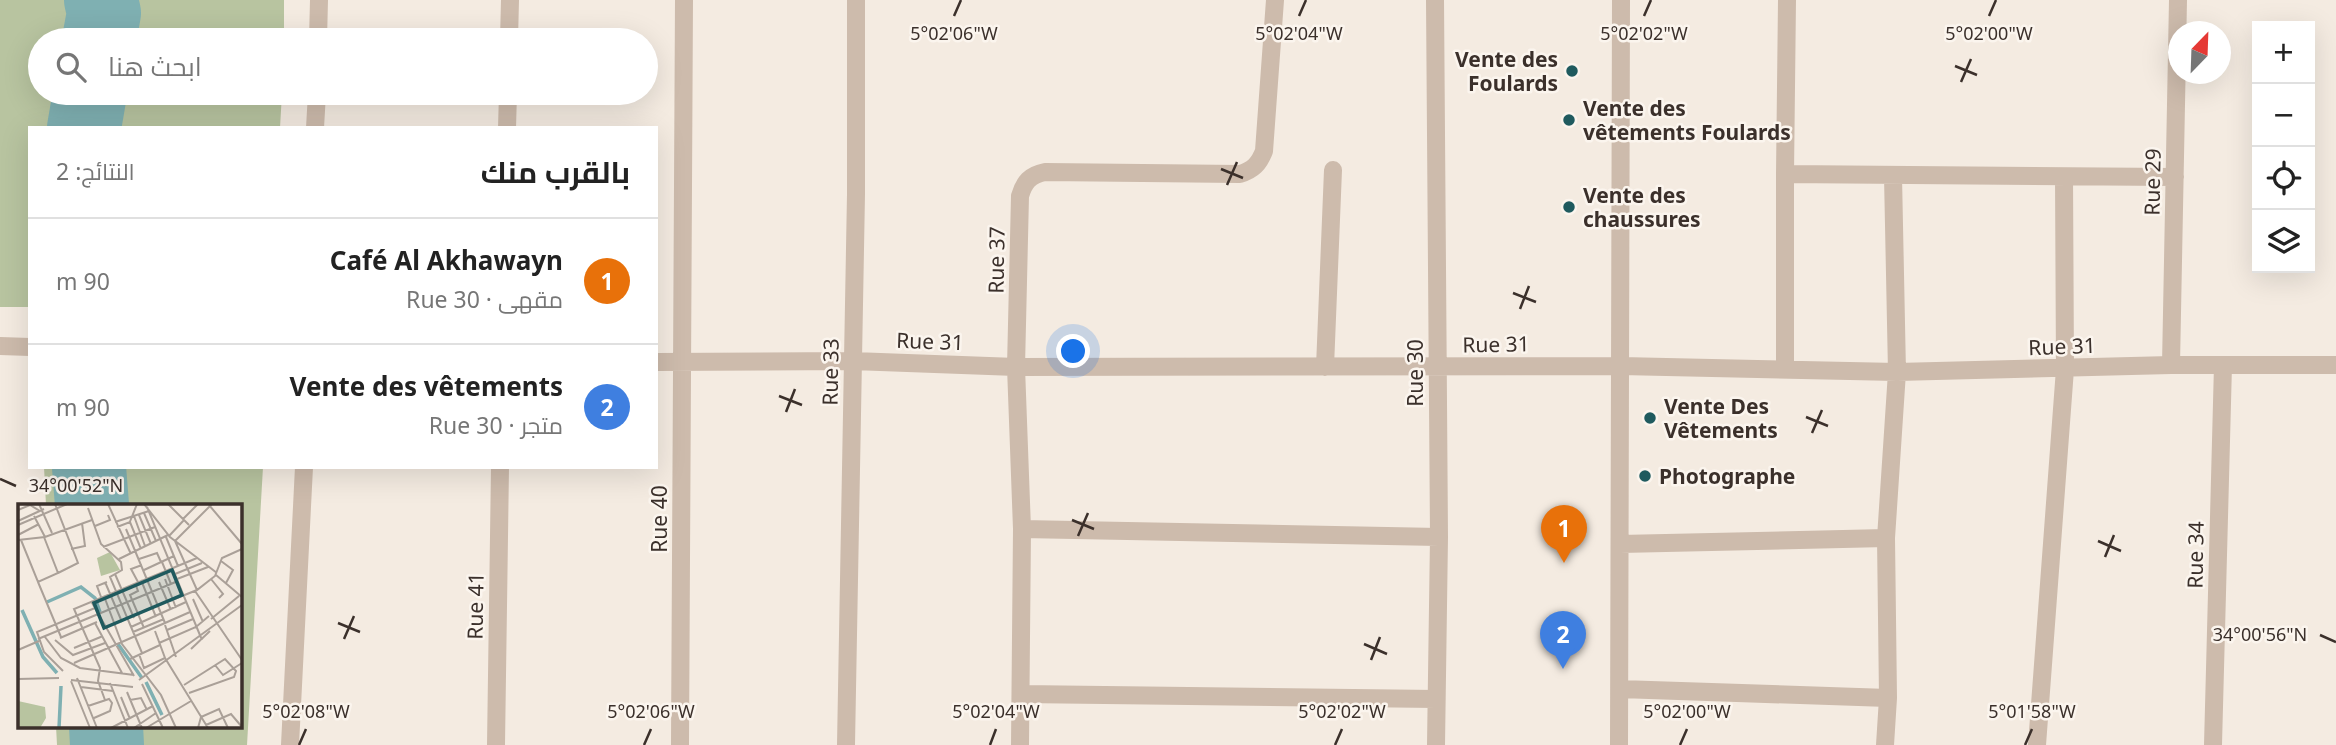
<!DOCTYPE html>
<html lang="ar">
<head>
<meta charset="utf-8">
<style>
	body { margin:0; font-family:"Noto Sans",Cairo,sans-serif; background:#f2f2f2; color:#222; direction:rtl }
	.controls { position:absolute; right:21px; top:21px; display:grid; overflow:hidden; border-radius:0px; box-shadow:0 7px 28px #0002 }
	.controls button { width:63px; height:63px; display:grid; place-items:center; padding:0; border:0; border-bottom:2px solid #e0e0e0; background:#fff; color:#222; font:35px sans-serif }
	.compass { position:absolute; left:2168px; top:21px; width:63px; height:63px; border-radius:50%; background:#fff; box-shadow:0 7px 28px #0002; rotate:23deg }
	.you { position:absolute; left:1074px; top:352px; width:24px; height:24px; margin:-18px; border:5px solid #fff; border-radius:50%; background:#1a73e8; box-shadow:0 0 0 10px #1a73e833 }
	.badge { display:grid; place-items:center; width:46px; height:46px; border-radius:50%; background:#ea580c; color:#fff; font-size:23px; font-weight:700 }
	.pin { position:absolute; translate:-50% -58px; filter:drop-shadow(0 2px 4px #0008) }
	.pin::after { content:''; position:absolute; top:37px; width:24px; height:21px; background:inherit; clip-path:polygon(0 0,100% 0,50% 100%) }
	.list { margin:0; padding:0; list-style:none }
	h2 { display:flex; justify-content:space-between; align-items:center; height:91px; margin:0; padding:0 28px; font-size:30px }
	h2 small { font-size:23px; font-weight:400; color:#767676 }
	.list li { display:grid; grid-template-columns:46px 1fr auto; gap:21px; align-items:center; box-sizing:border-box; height:126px; padding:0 28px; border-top:2px solid #e0e0e0 }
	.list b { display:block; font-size:26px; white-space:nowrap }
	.list p { margin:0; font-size:23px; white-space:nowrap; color:#767676 }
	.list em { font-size:23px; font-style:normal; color:#767676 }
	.icon { flex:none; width:38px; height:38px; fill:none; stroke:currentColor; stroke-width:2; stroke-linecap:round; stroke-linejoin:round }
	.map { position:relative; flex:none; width:2336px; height:745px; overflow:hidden; direction:ltr }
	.search { position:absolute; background:#fff; box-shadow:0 7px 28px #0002; left:28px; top:28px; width:630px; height:77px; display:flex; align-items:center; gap:18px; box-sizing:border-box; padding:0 24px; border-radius:38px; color:#767676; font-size:26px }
	.panel { position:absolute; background:#fff; box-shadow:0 7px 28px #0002; left:28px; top:126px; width:630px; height:343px; border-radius:0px; direction:rtl }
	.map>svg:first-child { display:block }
	.green { fill:#b8c4a0 }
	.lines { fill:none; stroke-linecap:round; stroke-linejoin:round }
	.river { stroke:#7fb0b2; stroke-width:74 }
	.street { stroke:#cdbbac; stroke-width:18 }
	.ticks { fill:none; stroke:#3b302b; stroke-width:2.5 }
	.poi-dot { fill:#1f5a5e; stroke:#fbf5ee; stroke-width:2.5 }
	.labels { text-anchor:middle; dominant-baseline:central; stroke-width:5; stroke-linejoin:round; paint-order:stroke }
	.poi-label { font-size:21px; font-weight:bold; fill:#3b302b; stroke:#fbf5ee; text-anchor:start }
	.street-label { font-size:21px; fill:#3b302b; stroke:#fbf5ee }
	.inset-river { fill:none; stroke:#7fb0b2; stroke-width:3.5 }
	.inset-road { fill:none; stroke:#aaa098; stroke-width:2 }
	.view { fill:#1f5a5e; fill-opacity:0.15; stroke:#1f5a5e; stroke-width:3.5 }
	.inset-edge { fill:none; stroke:#3b302b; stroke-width:3.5 }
	.ticks-label { font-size:18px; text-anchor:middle; fill:#3b302b; stroke:#fbf5ee; stroke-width:5; stroke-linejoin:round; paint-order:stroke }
</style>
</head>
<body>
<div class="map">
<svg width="2336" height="745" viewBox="0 0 2336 745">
	<rect width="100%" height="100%" fill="#f4ebe1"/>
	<path class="green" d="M0,0h284v40h-244v53h242l-2,35h-250v179h-30z
		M44,467h219l-16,278h-190l-1,-19h184v-221h-194z"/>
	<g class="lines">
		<path class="river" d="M99,40l5,-27 -3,-13
			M84,128l6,-35
			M89,467l3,38
			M106,726l1,19"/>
		<path class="street" d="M1435,0l4,537 -3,208
			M318,40l1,-40
			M509,40l1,-40
			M315,128l2,-35
			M507,128l1,-35
			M1785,174l2,-174
			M0,346l30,1
			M656,362l197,-1 163,6 605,-1 276,6 274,-7h165
			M2171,365l7,-365
			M1325,367l8,-197
			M1785,368v-194l390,3
			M1022,529l417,8
			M1620,544l266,-6
			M1620,689l268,9
			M1021,694l415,5
			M290,745l14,-278
			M496,745l4,-278
			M680,745l4,-745
			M846,745l10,-551v-194
			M1020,745l2,-216 -6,-162 4,-171c4,-14 10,-21 25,-24l195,2c13,-4 19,-10 24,-23l11,-151
			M1619,745l2,-745
			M1885,745l3,-47 -2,-160 11,-166 -4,-196
			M2037,745l28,-376 -1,-192
			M2213,745l10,-380"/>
	</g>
	<path class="ticks" d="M954,16l7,-16M1299,16l7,-16M1644,16l7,-16M1989,16l7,-16M1955,66l22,9M1961,82l10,-23M1221,169l22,9M1227,185l10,-23M1513,293l23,9M1520,309l9,-23M779,396l23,9M786,412l9,-23M1806,417l22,9M1812,433l10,-23M0,479l16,7M1072,520l22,9M1078,536l10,-23M2098,541l23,10M2105,557l9,-22M338,623l22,9M2320,635l16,7M344,639l10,-23M1364,644l23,10M1371,660l9,-23M299,745l7,-16M644,745l7,-16M990,745l6,-16M1335,745l7,-16M1680,745l7,-16M2025,745l7,-16"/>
	<g class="poi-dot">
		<circle cx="1572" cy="71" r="7"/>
		<circle cx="1569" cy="120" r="7"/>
		<circle cx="1569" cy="207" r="7"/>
		<circle cx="1650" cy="418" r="7"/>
		<circle cx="1645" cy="476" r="7"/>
	</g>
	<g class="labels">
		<g class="poi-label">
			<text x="1558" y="59" text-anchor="end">Vente des<tspan x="1558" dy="24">Foulards</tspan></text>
			<text x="1583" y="108">Vente des<tspan x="1583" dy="24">vêtements Foulards</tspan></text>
			<text x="1583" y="195">Vente des<tspan x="1583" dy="24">chaussures</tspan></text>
			<text x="1664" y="406">Vente Des<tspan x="1664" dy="24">Vêtements</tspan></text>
			<text x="1659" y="476">Photographe</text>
		</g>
		<g class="street-label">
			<text transform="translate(2152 182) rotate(-89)">Rue 29</text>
			<text transform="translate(996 260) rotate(-89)">Rue 37</text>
			<text transform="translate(930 341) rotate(2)">Rue 31</text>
			<text transform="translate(1496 344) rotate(-1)">Rue 31</text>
			<text transform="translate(2062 346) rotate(-2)">Rue 31</text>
			<text transform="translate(830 372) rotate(-89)">Rue 33</text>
			<text transform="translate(1415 373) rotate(-90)">Rue 30</text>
			<text transform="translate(659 519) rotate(-90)">Rue 40</text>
			<text transform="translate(2195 555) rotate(-89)">Rue 34</text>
			<text transform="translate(475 606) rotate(-89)">Rue 41</text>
		</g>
	</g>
	<g transform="translate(18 504)">
		<rect width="224" height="224" fill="#f4ebe1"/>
		<path d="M92,48l10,18 -19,6 -4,-18zM0,197l27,6 1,11 -6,10h-22z" fill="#b8c4a0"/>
		<path class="inset-river" d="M29,98l34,-15 14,11 5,14M4,106l21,47 14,16M100,140l24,34M128,178l16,33M41,224l2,-42"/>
		<path class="inset-road" d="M21,0l13,29M37,0l23,59 -20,10M90,0l16,35 31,-12M126,0l26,33 47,36M150,0l21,21M191,1l33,39M129,3l55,133M70,4l13,36 20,18 1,8 -12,7 32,76M0,6l12,-5 10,6M126,9l12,28M121,11l12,29M16,12l11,21M116,12l11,30M165,15l15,-15M0,17l26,-12M97,18l34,-11M111,20l8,-20M0,21l49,-21M77,22l15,-6 -2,-5M99,23l13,-5 11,27M108,25l39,94M0,31l21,-11M151,32l15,-16M148,33l12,29M0,36l27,-3 47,-17M3,36l17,42 20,-9 -14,-36M85,43l21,-8 7,15M53,45l14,-3 -3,-23M101,55l49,-24M121,55l18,-6 4,9M203,57l12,9 -7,13M144,58l9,22M126,66l30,-14M97,70l19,44M157,70l27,-11M198,71l26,22M147,75l11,29M159,75l31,-12M193,75l12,15 -4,4M123,76l15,37M20,78l23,55M87,78l17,40M120,78l-7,-13 11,-4M141,78l12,28M117,79l3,8 -8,4 14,33M179,86l-22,-49 37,-37M177,87l47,69M86,92l18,48 39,51 15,33M83,93l-4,-11 10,-4M175,95l10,23M73,97l43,75M149,98l30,-12 18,-14 7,-18 20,-9M193,115l28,-23M77,119l27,50M147,121l11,32M113,123l55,-25M149,126l26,-11M115,128l31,-13M27,133l16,21 19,10 54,7M42,134l37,-16M20,135l140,-58M37,136l18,15 32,-12M141,139l37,-16 13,-11M56,144l29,-12M173,145l19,-18M0,146l21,-9M121,150l5,14 21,-10 -10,-27M147,154l43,70M112,155l30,-14M56,159l116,-51M197,161l8,10 19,-12M0,162v22M45,167l-19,-19 -7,-20 58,-24M59,174l20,50M0,175l41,-1M53,176l62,7M121,176l103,-75M53,177l19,47M92,179l18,45M124,180l21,44M166,181l41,-26 11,12 -2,6 -45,16M63,183l32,4M109,188l15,36M103,193l9,22M87,196l-7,-19 2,-13 -26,-59 123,-51M112,196l11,-2 6,12M70,202l21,-7 3,4 -2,8 -16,7M188,221l25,-11 11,13M93,224l42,-22M116,224l22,-15M128,224l45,-27M180,224l3,-11 18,-8 9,19"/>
		<path class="view" d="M154,66l10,25 -78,33 -10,-25z"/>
		<rect width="224" height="224" class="inset-edge"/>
	</g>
	<g class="ticks-label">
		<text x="954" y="40">5°02'06"W</text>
		<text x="1299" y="40">5°02'04"W</text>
		<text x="1644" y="40">5°02'02"W</text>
		<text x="1989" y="40">5°02'00"W</text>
		<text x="76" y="492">34°00'52"N</text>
		<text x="2260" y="641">34°00'56"N</text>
		<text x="306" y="718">5°02'08"W</text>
		<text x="651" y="718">5°02'06"W</text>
		<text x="996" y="718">5°02'04"W</text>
		<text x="1342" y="718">5°02'02"W</text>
		<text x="1687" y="718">5°02'00"W</text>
		<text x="2032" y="718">5°01'58"W</text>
	</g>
</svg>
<div class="controls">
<button>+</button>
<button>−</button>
<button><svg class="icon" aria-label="locate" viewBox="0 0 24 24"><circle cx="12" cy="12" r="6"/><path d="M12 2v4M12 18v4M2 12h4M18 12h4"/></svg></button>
<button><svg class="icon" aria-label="layers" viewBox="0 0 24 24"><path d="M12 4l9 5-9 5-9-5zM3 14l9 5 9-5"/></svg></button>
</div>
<svg class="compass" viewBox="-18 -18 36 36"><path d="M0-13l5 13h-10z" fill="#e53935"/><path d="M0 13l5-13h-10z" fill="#767676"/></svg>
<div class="you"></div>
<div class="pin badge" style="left:1564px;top:563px;background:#e8710a">1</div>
<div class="pin badge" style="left:1563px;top:669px;background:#3f7fe0">2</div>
<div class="search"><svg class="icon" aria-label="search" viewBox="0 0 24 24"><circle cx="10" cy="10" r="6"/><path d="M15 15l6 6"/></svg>ابحث هنا</div>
<section class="panel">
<h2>بالقرب منك<small>النتائج: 2</small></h2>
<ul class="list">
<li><span class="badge" style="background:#e8710a">1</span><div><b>Café Al Akhawayn</b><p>مقهى · Rue 30</p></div><em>90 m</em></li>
<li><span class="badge" style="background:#3f7fe0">2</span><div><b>Vente des vêtements</b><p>متجر · Rue 30</p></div><em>90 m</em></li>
</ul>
</section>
</div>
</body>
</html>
